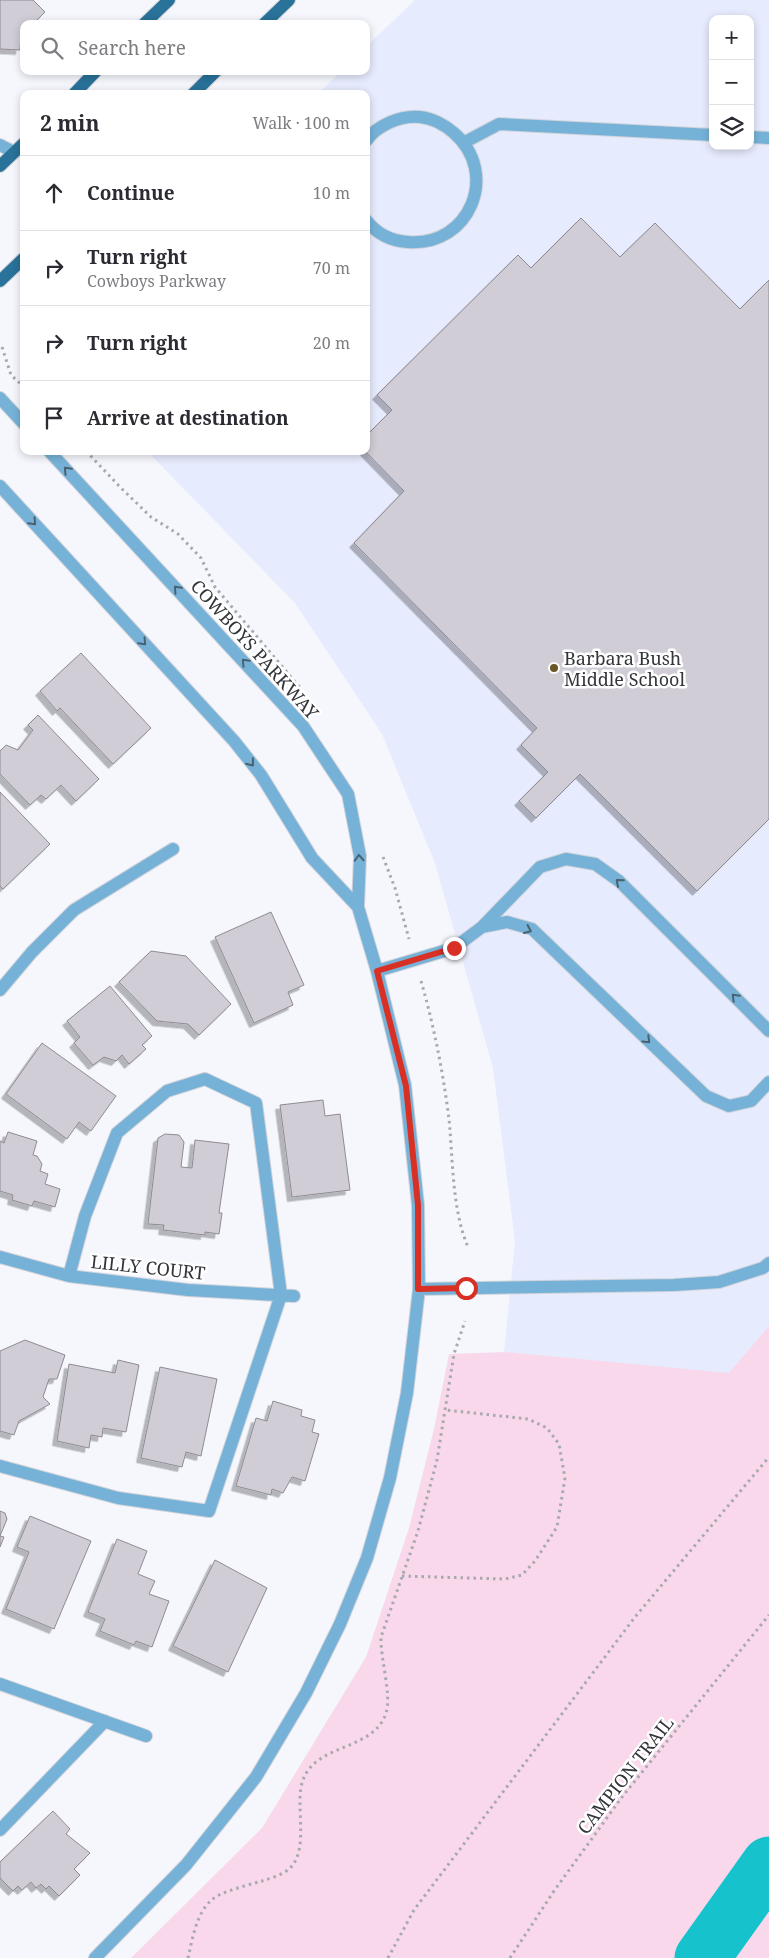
<!DOCTYPE html>
<html lang="en">
<head>
<meta charset="utf-8">
<style>
	body { margin:0; font-family:"Noto Serif",serif; background:#f7f7f7; color:#2b2b33 }
	.controls { position:absolute; right:15px; top:15px; display:grid; overflow:hidden; border-radius:10px; box-shadow:0 2px 8px #0003 }
	.controls button { width:45px; height:45px; display:grid; place-items:center; padding:0; border:0; border-bottom:1px solid #e1e1e2; background:#fff; color:#2b2b33; font:25px sans-serif }
	.stop { position:absolute; width:15px; height:15px; margin:-11px; border:4px solid #d93025; border-radius:50%; background:#fff }
	.stop.end { background:#d93025; border-color:#fff; box-shadow:0 1px 5px #0008 }
	.list { margin:0; padding:0; list-style:none }
	h2 { display:flex; justify-content:space-between; align-items:center; height:65px; margin:0; padding:0 20px; font-size:21px }
	h2 small { font-size:16px; font-weight:400; color:#7c7c81 }
	.list li { display:grid; grid-template-columns:32px 1fr auto; gap:15px; align-items:center; box-sizing:border-box; height:75px; padding:0 20px; border-top:1px solid #e1e1e2 }
	.list b { display:block; font-size:19px; white-space:nowrap }
	.list p { margin:0; font-size:16px; white-space:nowrap; color:#7c7c81 }
	.list em { font-size:16px; font-style:normal; color:#7c7c81 }
	.icon { flex:none; width:28px; height:28px; fill:none; stroke:currentColor; stroke-width:2; stroke-linecap:round; stroke-linejoin:round }
	.map { position:relative; flex:none; width:769px; height:1958px; overflow:hidden }
	.search { position:absolute; background:#fff; box-shadow:0 2px 8px #0003; left:20px; top:20px; width:350px; height:55px; display:flex; align-items:center; gap:12px; box-sizing:border-box; padding:0 18px; border-radius:10px; color:#7c7c81; font-size:19px }
	.panel { position:absolute; background:#fff; box-shadow:0 2px 8px #0003; left:20px; top:90px; width:350px; height:365px; border-radius:10px }
	.map>svg:first-child { display:block }
	.built { fill:#e6ebfd; fill-rule:evenodd }
	.green { fill:#f9d8ec }
	.lines { fill:none; stroke-linecap:round; stroke-linejoin:round }
	.river { stroke:#16c3cd; stroke-width:55 }
	.building { fill:#d1cdd7; stroke:#8f8b94; filter:url(#shadow) }
	.minor-casing { stroke:#d2d4da; stroke-width:14 }
	.major-casing { stroke:#d2d4da; stroke-width:14 }
	.path { stroke:#a7a9af; stroke-width:3; stroke-dasharray:2.5 4; stroke-linecap:butt }
	.minor { stroke:#76b2d8; stroke-width:12 }
	.major { stroke:#297299; stroke-width:12 }
	.oneway { stroke:#4a6171 }
	.route { stroke:#d93025; stroke-width:6 }
	.poi-dot { fill:#6a5524; stroke:#fff; stroke-width:2 }
	.labels { text-anchor:middle; dominant-baseline:central; stroke-width:5; stroke-linejoin:round; paint-order:stroke }
	.street-label { font-size:18px; fill:#333539; stroke:#fff }
	.poi-label { font-size:18px; fill:#333539; stroke:#fff; text-anchor:start }
</style>
</head>
<body>
<div class="map">
<svg width="769" height="1958" viewBox="0 0 769 1958">
	<defs>
		<filter id="shadow"><feDropShadow dx="-4.5" dy="4.5" stdDeviation="0" flood-color="#0004"/></filter>
	</defs>
	<rect width="100%" height="100%" fill="#f5f7fd"/>
	<path class="built" d="M415,0h354v1326l-40,48 -225,-22 11,-111 -22,-173 -58,-205 -53,-129 -87,-131 -148,-152h219v-357h-48l23,-23h25v-24zM713,19h37v127h-37z"/>
	<path class="green" d="M769,1326v632h-638l131,-130 104,-171 43,-129 25,-99 15,-75 56,-2 224,21z"/>
	<g class="lines">
		<path class="river" d="M702,1958l67,-94"/>
	</g>
	<path class="building" d="M0,0h33l12,12 -12,12h-9v8l-3,3 -1,15 -20,-1z
		M581,218l39,39 35,-34 85,86 29,-29v539l-72,72 -117,-117 -44,44 -17,-17 29,-29 -27,-27 16,-17 -183,-185 50,-52 -39,-40 1,-15 26,-26 -15,-15 141,-140 13,13z
		M81,653l70,75 -38,36 -53,-56 -3,3 -17,-20z
		M38,715l61,64 -23,22 -15,-16 -15,14 -5,-4 -11,10 -30,-31v-23l6,-6 12,5 15,-20 -5,-5z
		M0,792l50,52 -47,45 -3,-3z
		M271,912l33,73 -16,7 5,13 -39,18 -39,-86z
		M151,951l35,5 45,48 -32,31 -11,-11 -31,-3 -38,-39z
		M110,986l42,50 -10,9 4,4 -17,15 -7,-9 -6,6 -12,-4 -11,8 -19,-22 6,-6 -13,-16z
		M42,1043l74,53 -25,35 -12,-9 -12,17 -61,-45z
		M323,1100l2,16 15,-2 10,76 -58,7 -12,-92z
		M8,1132l29,9 -4,14 4,1 5,8 -2,7 8,3 -3,10 15,5 -5,18 -21,-6 -2,5 -20,-6 1,-5 -13,-4v-50l4,2z
		M165,1134l14,1 5,7 -3,25 11,1 3,-28 34,4 -10,69h3l-3,21 -14,-2v3l-42,-5 1,-5 -16,-1 10,-86z
		M25,1340l40,15 -8,24h-8l-6,18 7,7 -31,17 -5,14 -14,-4v-80z
		M118,1360l21,5 -13,67 -23,-4 -1,9 -11,-2 -2,13 -32,-7 12,-77 46,9z
		M160,1367l57,12 -16,77 -15,-4 -4,15 -41,-9z
		M273,1401l29,9 -1,6 14,4 -3,12 7,2 -14,47 -13,-4 -9,16 -11,-4 -1,6 -35,-9 20,-68 11,3z
		M0,1511l5,2 2,6 -7,17 4,1 -4,10z
		M30,1516l61,25 -37,88 -48,-20 23,-57 -12,-5z
		M117,1539l30,12 -9,23 17,7 -6,13 20,7 -17,46 -16,-6 -2,4 -34,-14 5,-12 -17,-7z
		M215,1560l52,28 -39,84 -55,-26z
		M53,1811l17,18 -4,5 24,19 -16,16 6,6 -21,21 -10,-10 -3,3 -5,-5 -5,4 -5,-6 -9,8 -4,-4 -5,5 -13,-13v-16z"/>
	<g class="lines">
		<defs>
			<path id="minor" d="M750,137l19,1
				M366,141c11,-16 35,-26 54,-24 12,1 25,8 34,16 46,40 16,114 -46,109 -17,-1 -32,-9 -42,-22
				M465,142l34,-18 214,11
				M0,145l14,7
				M0,398l24,26
				M49,451l254,275 45,68 12,62 -2,51 19,64 28,114 13,120 1,84 -12,104 -17,85 -23,80 -27,66 -34,69 -50,84 -70,88 -91,93
				M0,486l234,255 27,34 51,83 46,49
				M482,927l25,-5 25,7 174,167 23,10 22,-5 18,-19
				M377,971l77,-23 28,-21 58,-60 26,-8 29,5 24,17 150,150
				M0,990l32,-38 42,-42 99,-61
				M0,1257l69,19 119,14 106,6
				M419,1289l255,-4 45,-3 44,-14 6,-5
				M0,1466l118,32 91,13 72,-216 -25,-192 -51,-24 -38,12 -50,42 -32,83 -16,60
				M0,1684l146,52
				M0,1830l105,-109"/>
			<path id="major" d="M144,24l25,-24
				M264,24l25,-24
				M74,94l22,-23
				M193,94l23,-23
				M0,166l24,-23
				M0,281l24,-23"/>
		</defs>
		<use href="#minor" class="minor-casing"/>
		<use href="#major" class="major-casing"/>
		<path class="path" d="M2,347l9,28 13,12
			M86,451l35,37 30,29 27,17 23,24 14,29 87,103
			M383,857l12,31 14,51
			M421,981c13,45 22,91 28,138 4,41 3,91 19,128
			M402,1576l103,3 17,-4 13,-14 22,-34 8,-49 -6,-34 -12,-16 -19,-9 -82,-9
			M188,1958c5,-21 9,-52 31,-63 13,-6 29,-10 43,-14 9,-3 21,-6 28,-13 20,-19 4,-65 13,-88 13,-37 71,-29 83,-67 6,-18 -6,-55 -5,-76l37,-106 19,-71 17,-106 11,-33
			M388,1958l26,-48 221,-293 134,-160
			M510,1958l44,-67 68,-94 147,-182"/>
		<use href="#minor" class="minor"/>
		<use href="#major" class="major"/>
	</g>
	<defs><path id="oneway-chevron" d="M-2-3.5L2.5 0L-2 3.5" fill="none" stroke-width="1.6" stroke-linecap="round" stroke-linejoin="round" transform="scale(1.25)"/></defs>
	<g class="oneway">
		<use href="#oneway-chevron" transform="translate(67 470) rotate(-133)"/>
		<use href="#oneway-chevron" transform="translate(33 522) rotate(47)"/>
		<use href="#oneway-chevron" transform="translate(177 589) rotate(-133)"/>
		<use href="#oneway-chevron" transform="translate(143 642) rotate(47)"/>
		<use href="#oneway-chevron" transform="translate(245 662) rotate(-133)"/>
		<use href="#oneway-chevron" transform="translate(251 763) rotate(52)"/>
		<use href="#oneway-chevron" transform="translate(359 858) rotate(-93)"/>
		<use href="#oneway-chevron" transform="translate(619 882) rotate(-139)"/>
		<use href="#oneway-chevron" transform="translate(528 930) rotate(25)"/>
		<use href="#oneway-chevron" transform="translate(735 997) rotate(-135)"/>
		<use href="#oneway-chevron" transform="translate(647 1040) rotate(44)"/>
	</g>
	<g class="lines">
		<path class="route" d="M454,948l-77,23 29,115 12,119v84l48,-1"/>
	</g>
	<circle class="poi-dot" cx="554" cy="668" r="5"/>
	<g class="labels">
		<g class="street-label">
			<text transform="translate(255 649) rotate(48)">COWBOYS PARKWAY</text>
			<text transform="translate(148 1267) rotate(6)">LILLY COURT</text>
			<text transform="translate(625 1775) rotate(-52)">CAMPION TRAIL</text>
		</g>
		<g class="poi-label">
			<text x="564" y="658">Barbara Bush<tspan x="564" dy="21">Middle School</tspan></text>
		</g>
	</g>
</svg>
<div class="controls">
<button>+</button>
<button>−</button>
<button><svg class="icon" aria-label="layers" viewBox="0 0 24 24"><path d="M12 4l9 5-9 5-9-5zM3 14l9 5 9-5"/></svg></button>
</div>
<div class="stop" style="left:466px;top:1288px"></div>
<div class="stop end" style="left:454px;top:948px"></div>
<div class="search"><svg class="icon" aria-label="search" viewBox="0 0 24 24"><circle cx="10" cy="10" r="6"/><path d="M15 15l6 6"/></svg>Search here</div>
<section class="panel">
<h2>2 min<small>Walk · 100 m</small></h2>
<ul class="list">
<li><svg class="icon" aria-label="ahead" viewBox="0 0 24 24"><path d="M12 20V5M6 11l6-6 6 6"/></svg><div><b>Continue</b></div><em>10 m</em></li>
<li><svg class="icon" aria-label="right" viewBox="0 0 24 24"><path d="M7 20v-9h11M14 6l5 5-5 5"/></svg><div><b>Turn right</b><p>Cowboys Parkway</p></div><em>70 m</em></li>
<li><svg class="icon" aria-label="right" viewBox="0 0 24 24"><path d="M7 20v-9h11M14 6l5 5-5 5"/></svg><div><b>Turn right</b></div><em>20 m</em></li>
<li><svg class="icon" aria-label="arrive" viewBox="0 0 24 24"><path d="M6 21V4h12l-3 4 3 4H6"/></svg><div><b>Arrive at destination</b></div></li>
</ul>
</section>
</div>
</body>
</html>
